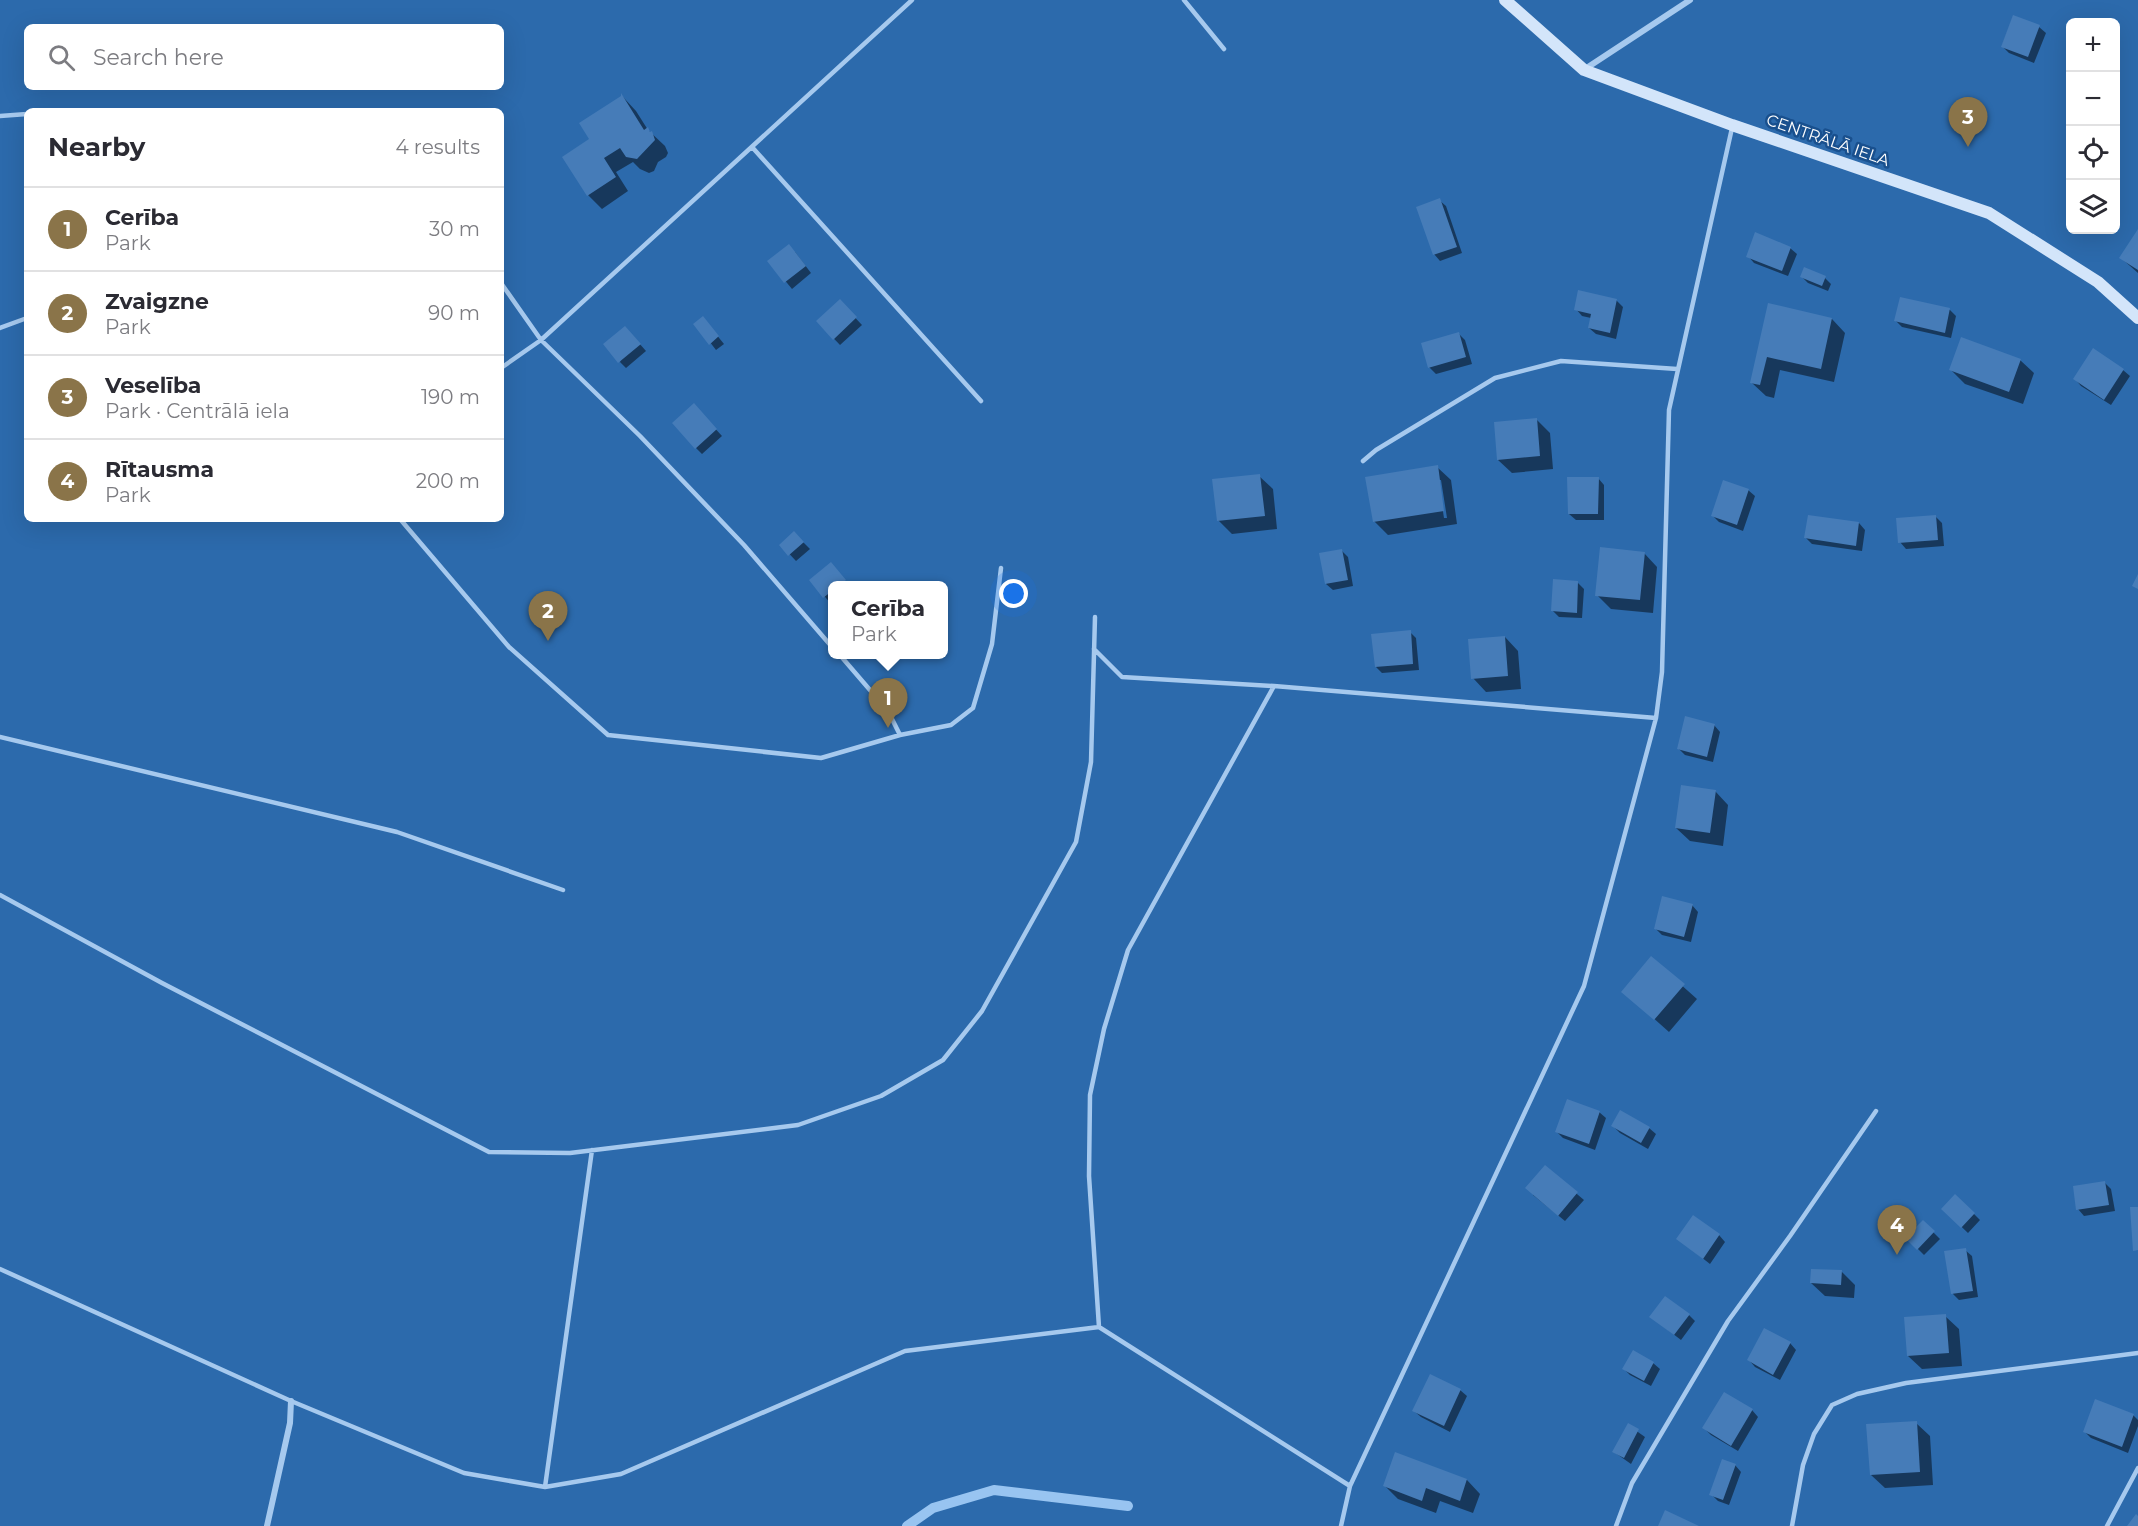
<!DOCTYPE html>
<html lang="en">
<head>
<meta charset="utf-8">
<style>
	body { margin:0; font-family:Montserrat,sans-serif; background:#f2f2f3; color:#2b2b33 }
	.controls { position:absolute; right:18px; top:18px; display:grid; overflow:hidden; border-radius:9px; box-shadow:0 6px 24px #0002 }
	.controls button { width:54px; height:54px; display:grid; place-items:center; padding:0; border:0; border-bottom:2px solid #e1e1e2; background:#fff; color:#2b2b33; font:30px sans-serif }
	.you { position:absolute; left:1014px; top:594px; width:21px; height:21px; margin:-15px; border:4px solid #fff; border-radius:50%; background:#1a73e8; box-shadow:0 0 0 9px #1a73e833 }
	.badge { display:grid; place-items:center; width:39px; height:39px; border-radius:50%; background:#8a7449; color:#fff; font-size:20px; font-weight:700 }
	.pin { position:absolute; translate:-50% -50px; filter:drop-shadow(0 2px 3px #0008) }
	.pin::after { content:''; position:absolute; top:32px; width:21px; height:18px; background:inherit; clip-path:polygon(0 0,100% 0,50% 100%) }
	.popup { position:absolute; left:828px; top:581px; width:120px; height:78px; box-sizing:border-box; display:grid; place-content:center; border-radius:9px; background:#fff; filter:drop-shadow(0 2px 4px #0005); font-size:20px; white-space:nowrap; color:#7c7c81 }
	.popup b { font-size:22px; color:#2b2b33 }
	.popup::after { content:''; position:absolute; left:50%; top:100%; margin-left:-12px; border:12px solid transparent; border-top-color:#fff }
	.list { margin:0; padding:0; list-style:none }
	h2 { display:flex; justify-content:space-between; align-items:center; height:78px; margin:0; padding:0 24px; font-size:26px }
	h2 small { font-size:20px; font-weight:400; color:#7c7c81 }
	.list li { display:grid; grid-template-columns:39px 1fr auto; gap:18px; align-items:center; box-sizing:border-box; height:84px; padding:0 24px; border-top:2px solid #e1e1e2 }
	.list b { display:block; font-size:22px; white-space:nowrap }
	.list p { margin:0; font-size:20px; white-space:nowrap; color:#7c7c81 }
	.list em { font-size:20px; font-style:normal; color:#7c7c81 }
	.icon { flex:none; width:33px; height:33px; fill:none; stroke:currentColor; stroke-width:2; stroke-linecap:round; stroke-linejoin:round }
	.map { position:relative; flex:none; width:2138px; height:1526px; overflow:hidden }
	.search { position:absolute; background:#fff; box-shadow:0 6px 24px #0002; left:24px; top:24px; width:480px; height:66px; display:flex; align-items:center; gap:15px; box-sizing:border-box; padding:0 21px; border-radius:9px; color:#7c7c81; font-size:22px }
	.panel { position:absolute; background:#fff; box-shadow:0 6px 24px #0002; left:24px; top:108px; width:480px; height:414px; border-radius:9px }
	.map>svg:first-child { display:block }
	.green { fill:#2c6aac; fill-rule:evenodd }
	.shadow { fill:#0007; fill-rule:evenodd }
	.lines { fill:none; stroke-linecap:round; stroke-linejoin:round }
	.stream { stroke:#98c4f1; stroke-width:10 }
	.building { fill:#467cb8 }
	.lane { stroke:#a6c9ee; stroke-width:4.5 }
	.street { stroke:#a6c9ee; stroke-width:6 }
	.secondary { stroke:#d3e5fa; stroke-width:12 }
	.labels { text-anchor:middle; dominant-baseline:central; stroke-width:5; stroke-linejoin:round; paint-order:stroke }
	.street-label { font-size:16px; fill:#fff; stroke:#19508e }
</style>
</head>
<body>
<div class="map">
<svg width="2138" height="1526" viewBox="0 0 2138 1526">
	<rect width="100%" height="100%" fill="#19508e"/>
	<path class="green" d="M0,0h2138v1526h-2138zM2070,22h46v208h-46zM27,27h474v60h-474zM27,111h474v408h-474zM832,586h112v68h-112z"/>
	<path class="shadow" d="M2013,17l26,10 7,6 -12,30 -25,-10 -7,-7z
		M623,97l13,14 12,19 17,16 3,7 -2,4 -8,5 -4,9 -5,2 -9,-4 -7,-7 -17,10 12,19 -26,18 -14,-14 -24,-38 27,-17z
		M1439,200l7,6 16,47 -22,8 -6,-7z
		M2138,233v40l-17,-15z
		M1790,248l7,6 -9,22 -34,-13 -6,-7z
		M795,252l16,21 -19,16 -23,-28z
		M1802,277l23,1 6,6 -3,7 -20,-8z
		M1901,299l49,11 6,6 -5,22 -49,-11 -6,-6z
		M1616,300l7,7 -7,32 -20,-5 -7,-6 2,-10 -9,-2 -6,-7z
		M1769,305l63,14 13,14 -11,49 -54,-12 -6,28 -8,-2 -14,-13z
		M846,308l16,17 -22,20 -22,-23z
		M703,318l21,26 -8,6 -20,-26z
		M631,334l15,17 -20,17 -6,-6z
		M1459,334l6,6 7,24 -36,10 -7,-7z
		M2020,360l14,13 -11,31 -58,-20 -14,-14z
		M2123,370l7,6 -19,29 -30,-19 -6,-7z
		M700,412l22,24 -20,18 -6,-6z
		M1536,419l14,14 3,36 -41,4 -14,-13z
		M1437,467l14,13 6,44 -69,11 -14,-14zM1438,480h3l6,38h-3z
		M1259,476l14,13 4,40 -45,5 -14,-14z
		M1598,478l6,7v35h-28l-7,-6z
		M1748,490l7,6 -12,35 -24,-9 -6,-6z
		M1935,516l7,7 2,23 -38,3 -6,-7z
		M1859,523l6,7 -3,21 -50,-7 -6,-6z
		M794,533l16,16 -14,12 -15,-16z
		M1342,551l6,6 5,29 -20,4 -7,-6z
		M1644,553l13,14 -4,46 -42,-4 -14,-14z
		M837,571l12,15h-17l-1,18 -20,-24z
		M1578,583l6,6 -2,29 -23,-1 -7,-7z
		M1410,632l6,6 3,32 -37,3 -6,-6z
		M1505,637l13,14 3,38 -35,3 -13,-14z
		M1714,725l6,7 -7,30 -28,-7 -7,-7z
		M1715,791l13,14 -5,41 -33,-5 -14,-13z
		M1692,905l6,7 -7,30 -29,-7 -6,-6z
		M1651,958l46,41 -28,33 -46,-41z
		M1599,1112l7,6 -11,32 -32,-12 -6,-6z
		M1613,1126l36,2 7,6 -8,15 -28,-16z
		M1545,1167l39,33 -19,21 -32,-26z
		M2104,1182l7,7 4,22 -31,5 -6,-7z
		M1956,1196l24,24 -12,13 -25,-24z
		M1923,1222l17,17 -16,16 -17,-17z
		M1719,1235l6,7 -15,22 -32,-25z
		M1965,1250l7,6 6,41 -19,3 -6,-6z
		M1841,1271l14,14 -1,13 -29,-2 -14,-13z
		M1689,1315l6,6 -14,19 -30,-23z
		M1945,1316l14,13 3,37 -40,3 -14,-13z
		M1790,1343l6,7 -16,30 -25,-13 -6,-7z
		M1653,1363l7,6 -9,17 -21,-11 -6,-6z
		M1460,1390l7,6 -17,36 -29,-15 -7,-6z
		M1752,1410l6,7 -20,34 -27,-16 -7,-7z
		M2133,1415l5,5v6l-10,27 -37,-15 -6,-6z
		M1916,1423l14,13 3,49 -48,3 -14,-13z
		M1628,1425l17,12 -14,27 -17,-12z
		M1396,1454l71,26 13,14 -7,19 -33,-12 -4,12 -38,-14 -13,-13z
		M1735,1465l6,7 -12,33 -11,-4 -7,-7z"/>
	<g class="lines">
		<path class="stream" d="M907,1526l26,-18 61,-18 134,16"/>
	</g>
	<path class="building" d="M2013,15l27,10 -12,32 -27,-10z
		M621,93l23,37 4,-3 2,5 2,-1 3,9 -18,19 -11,-2 -6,-9 -16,10 12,19 -29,19 -25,-39 27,-18 -10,-16 42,-27z
		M1440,198l17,49 -24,8 -17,-48z
		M2138,229v41l-19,-12z
		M1755,232l36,15 -9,24 -36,-14z
		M789,244l17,22 -22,17 -17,-22z
		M1804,267l22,9 -4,10 -22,-9z
		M1578,290l39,9 -7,34 -22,-5 3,-14 -17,-4z
		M1900,297l50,11 -5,25 -51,-12z
		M840,299l17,18 -24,23 -17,-19z
		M1768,303l64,15 -11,51 -54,-12 -7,28 -10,-2z
		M703,316l16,20 -10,9 -16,-21z
		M625,326l16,18 -23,19 -15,-19z
		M1459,332l7,25 -38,11 -7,-25z
		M1961,337l60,22 -12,33 -60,-22z
		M2093,348l31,21 -20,31 -31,-21z
		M694,403l23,26 -22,20 -23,-26z
		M1537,418l3,38 -43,4 -3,-38z
		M1438,465l6,46 -71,11 -8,-45z
		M1260,474l5,42 -48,5 -5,-42z
		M1567,477h32l-1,37h-30z
		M1723,480l26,9 -12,36 -26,-9z
		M1808,515l51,7 -3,24 -52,-8z
		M1936,515l2,25 -40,3 -2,-25z
		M794,531l10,11 -16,14 -9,-11z
		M1600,547l45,5 -5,48 -45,-4z
		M1342,549l6,31 -23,4 -6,-31z
		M831,562l15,18 -7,6h-7v5l-9,7 -14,-18z
		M2138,574v15l-6,-3z
		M1553,579l25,2 -1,32 -26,-2z
		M1411,630l2,34 -38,3 -4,-33z
		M1505,636l3,40 -37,3 -3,-40z
		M1685,716l30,8 -8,33 -30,-8z
		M1681,785l35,5 -6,43 -35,-5z
		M1662,896l31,8 -9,33 -30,-8z
		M1651,956l34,28 -31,36 -33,-28z
		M1567,1099l33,12 -11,33 -34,-12z
		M1620,1110l30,17 -9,16 -30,-17z
		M1545,1165l33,27 -20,24 -33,-28z
		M2105,1181l4,24 -33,5 -3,-24z
		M1955,1194l20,19 -14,15 -20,-19z
		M2130,1207h8v43l-5,1z
		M1693,1215l27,19 -17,25 -27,-20z
		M1923,1220l12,11 -18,19 -12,-12z
		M1966,1248l7,43 -22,3 -7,-43z
		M1811,1269l31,1 -1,15 -31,-2z
		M1665,1296l25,18 -16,21 -25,-18z
		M1946,1314l3,39 -42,3 -3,-39z
		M1764,1328l27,14 -18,33 -26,-15z
		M1633,1350l21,12 -10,19 -22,-12z
		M1430,1374l31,15 -17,37 -32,-15z
		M1724,1392l29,17 -22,37 -29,-18z
		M2095,1399l39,15 -12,33 -39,-15z
		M1917,1421l3,51 -50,3 -4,-51z
		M1628,1423l11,6 -15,29 -12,-6z
		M1395,1452l72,27 -7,22 -34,-13 -4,13 -39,-15z
		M1722,1459l14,5 -13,36 -14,-5z
		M1665,1510l34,16h-41z
		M2136,1514l2,2v10h-11z"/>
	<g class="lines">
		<path class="lane" d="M1184,0l40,49
			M68,111h159
			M0,116l27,-2
			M752,147l229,254
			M501,283l40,57 99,96 104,109 88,102
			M0,328l27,-10
			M501,368l40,-28 371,-340
			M1363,461l13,-11 119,-72 66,-17 116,8
			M400,519l109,128 99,88 213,23 79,-23 51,-10 22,-17 19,-64 9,-76
			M1094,649l28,28 152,9 382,32
			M839,654l49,57 12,24
			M0,737l397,95 166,58
			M0,895l162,88 327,169 81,1 228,-28 83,-29 62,-36 39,-49 94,-169 15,-80 4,-145
			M0,1269l291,132 173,72 81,14 76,-13 284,-123 194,-24 251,159
			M1099,1327l-10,-151 1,-81 14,-66 24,-79 146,-264
			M545,1487l47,-337
			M1341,1526l9,-40 234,-500 72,-268 6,-46 7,-262 63,-282
			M1616,1526l16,-43 96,-162 62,-85 86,-125
			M1792,1526l11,-61 11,-31 18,-29 25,-11 49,-11 232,-30
			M2107,1526l31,-58"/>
		<path class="street" d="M1585,69l105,-69
			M267,1526l23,-103 1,-22"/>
		<path class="secondary" d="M1505,0l79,70 148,55 257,88 109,69 40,36"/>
	</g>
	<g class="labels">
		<g class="street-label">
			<text transform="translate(1828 140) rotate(19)">CENTRĀLĀ IELA</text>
		</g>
	</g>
</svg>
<div class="controls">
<button>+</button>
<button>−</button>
<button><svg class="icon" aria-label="locate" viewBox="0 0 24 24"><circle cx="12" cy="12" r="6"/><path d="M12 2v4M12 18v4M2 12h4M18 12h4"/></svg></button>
<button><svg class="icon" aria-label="layers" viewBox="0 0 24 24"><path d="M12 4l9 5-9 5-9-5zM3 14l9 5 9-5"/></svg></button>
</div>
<div class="you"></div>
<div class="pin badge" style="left:888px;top:728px">1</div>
<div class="popup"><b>Cerība</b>Park</div>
<div class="pin badge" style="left:548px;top:641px">2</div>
<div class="pin badge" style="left:1968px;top:147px">3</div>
<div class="pin badge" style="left:1897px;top:1255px">4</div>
<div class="search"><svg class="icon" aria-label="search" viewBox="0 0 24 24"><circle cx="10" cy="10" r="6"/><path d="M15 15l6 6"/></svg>Search here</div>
<section class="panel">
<h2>Nearby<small>4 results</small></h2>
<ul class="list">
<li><span class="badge">1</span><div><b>Cerība</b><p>Park</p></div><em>30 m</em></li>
<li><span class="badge">2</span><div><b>Zvaigzne</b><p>Park</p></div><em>90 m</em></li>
<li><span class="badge">3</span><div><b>Veselība</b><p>Park · Centrālā iela</p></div><em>190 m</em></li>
<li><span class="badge">4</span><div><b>Rītausma</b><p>Park</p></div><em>200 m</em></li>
</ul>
</section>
</div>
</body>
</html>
